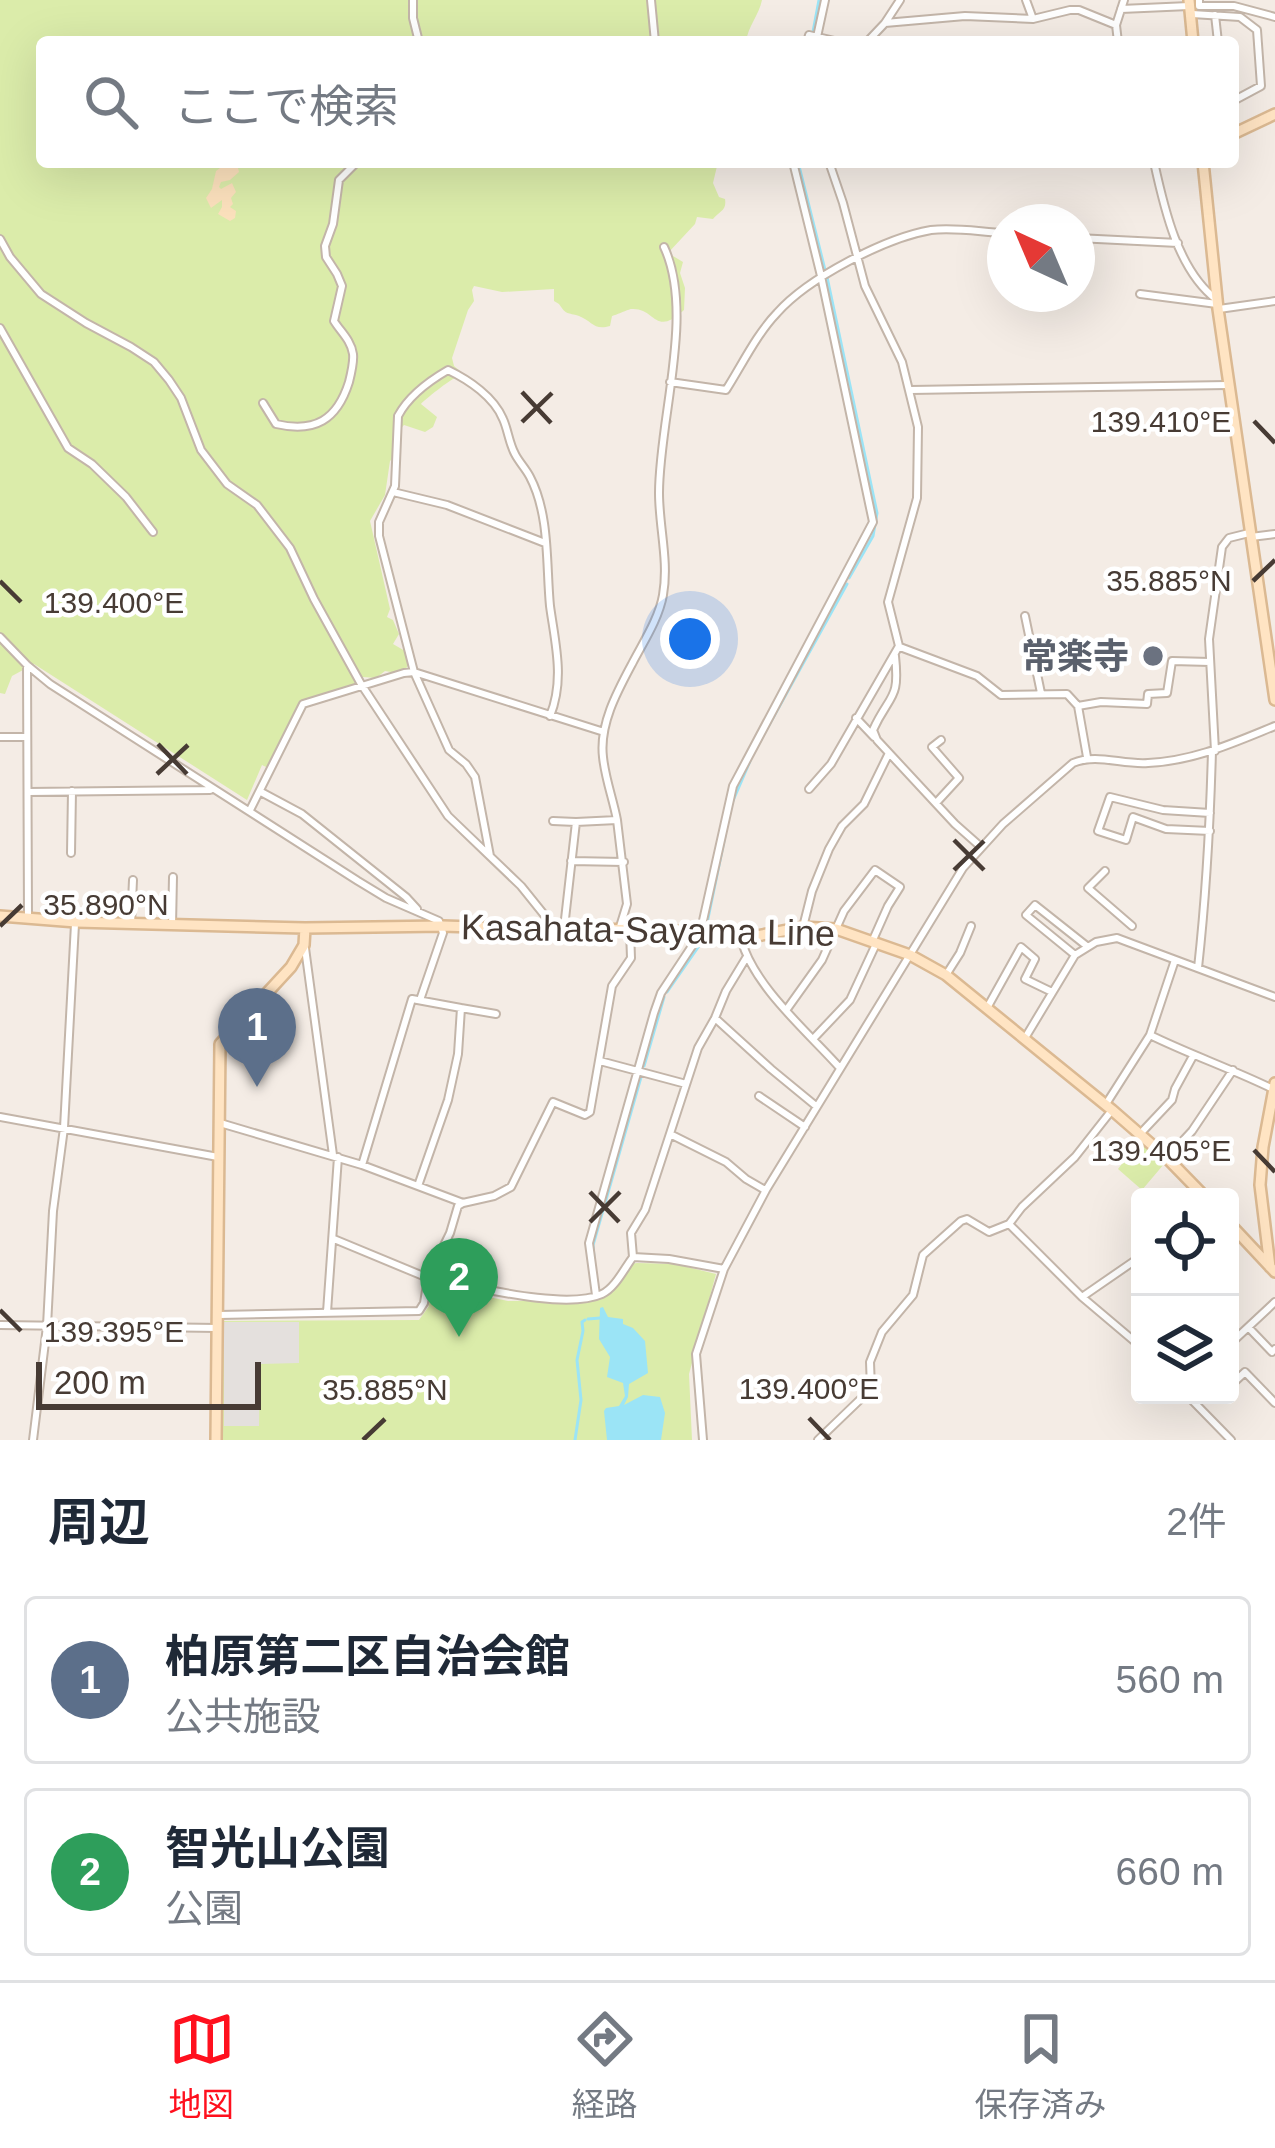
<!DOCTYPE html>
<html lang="ja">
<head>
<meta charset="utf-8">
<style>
	body { margin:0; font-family:Arial,"Noto Sans JP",sans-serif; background:#f2f2f3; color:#1f2937 }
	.controls { position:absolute; right:36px; bottom:36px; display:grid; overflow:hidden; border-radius:12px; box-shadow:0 12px 48px #0002 }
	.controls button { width:108px; height:108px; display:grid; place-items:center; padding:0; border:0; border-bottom:3px solid #e0e1e3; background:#fff; color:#1f2937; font:60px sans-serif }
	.compass { position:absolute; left:987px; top:204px; width:108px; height:108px; border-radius:50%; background:#fff; box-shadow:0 12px 48px #0002; rotate:316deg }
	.scale { position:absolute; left:36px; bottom:30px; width:225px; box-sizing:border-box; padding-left:12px; border:6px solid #473b34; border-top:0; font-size:33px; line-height:42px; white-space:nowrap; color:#473b34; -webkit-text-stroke:9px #fff; paint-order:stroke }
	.you { position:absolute; left:690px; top:639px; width:42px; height:42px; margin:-30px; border:9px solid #fff; border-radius:50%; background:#1a73e8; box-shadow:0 0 0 18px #1a73e833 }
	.badge { display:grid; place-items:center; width:78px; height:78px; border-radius:50%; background:#ff101e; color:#fff; font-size:39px; font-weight:700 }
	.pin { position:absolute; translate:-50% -99px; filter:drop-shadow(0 3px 6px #0008) }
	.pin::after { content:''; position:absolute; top:63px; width:42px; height:36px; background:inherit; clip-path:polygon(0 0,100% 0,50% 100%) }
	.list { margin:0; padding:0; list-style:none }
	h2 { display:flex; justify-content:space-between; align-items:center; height:156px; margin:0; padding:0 48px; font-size:51px }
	h2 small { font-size:39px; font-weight:400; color:#747a83 }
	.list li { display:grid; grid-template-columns:78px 1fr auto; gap:36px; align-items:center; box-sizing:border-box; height:168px; margin:0 24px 24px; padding:0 24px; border:3px solid #e0e1e3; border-radius:12px }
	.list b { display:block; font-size:45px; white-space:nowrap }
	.list p { margin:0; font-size:39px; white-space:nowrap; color:#747a83 }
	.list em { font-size:39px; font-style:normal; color:#747a83 }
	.icon { flex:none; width:66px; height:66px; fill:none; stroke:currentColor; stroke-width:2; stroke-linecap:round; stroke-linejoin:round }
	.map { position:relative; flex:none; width:1275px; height:1440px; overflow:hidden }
	.search { position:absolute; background:#fff; box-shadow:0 12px 48px #0002; left:36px; right:36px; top:36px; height:132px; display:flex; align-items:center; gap:30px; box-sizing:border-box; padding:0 42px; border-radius:12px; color:#747a83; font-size:45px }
	.sheet { height:540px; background:#fff }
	nav { display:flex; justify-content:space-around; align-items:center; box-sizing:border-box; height:168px; border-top:3px solid #e0e1e3; background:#fff; font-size:33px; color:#747a83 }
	nav a { display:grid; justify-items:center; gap:6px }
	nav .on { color:#ff101e }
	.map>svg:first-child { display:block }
	.green { fill:#dbecaa }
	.sand { fill:#fce1bd }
	.parking { fill:#e4e0dd }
	.water { fill:#9be4f6 }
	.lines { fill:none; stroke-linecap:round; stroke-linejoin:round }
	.stream { stroke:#9be4f6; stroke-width:3 }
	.street-casing { stroke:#c3b5a9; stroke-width:10 }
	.secondary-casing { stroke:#dbb992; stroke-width:14 }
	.street { stroke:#fff; stroke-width:6 }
	.secondary { stroke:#ffe4c3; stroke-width:9 }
	.ticks { fill:none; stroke:#473b34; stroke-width:4.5 }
	.worship-dot { fill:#6b7280; stroke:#fff; stroke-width:4.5 }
	.labels { text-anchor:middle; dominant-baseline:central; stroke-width:9; stroke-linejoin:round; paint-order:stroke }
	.worship-label { font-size:36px; font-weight:bold; fill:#5b616d; stroke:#fff; text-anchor:end }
	.street-label { font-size:36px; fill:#473b34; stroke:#fff }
	.ticks-label { font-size:30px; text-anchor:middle; fill:#473b34; stroke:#fff; stroke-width:9; stroke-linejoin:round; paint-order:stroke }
</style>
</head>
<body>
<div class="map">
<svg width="1275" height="1440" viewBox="0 0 1275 1440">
	<rect width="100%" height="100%" fill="#f4ece5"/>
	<path class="green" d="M0,0h762c-3,15 -14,26 -16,42h-704v120h676l-5,21 6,14 6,2c2,12 -6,12 -12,20l-16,-2 -2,7 -27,29 15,9 -3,11 5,15 -1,22c-30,28 -28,-3 -53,-1 -1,0 -18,7 -19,7l-2,10c-16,5 -18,-5 -31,-10 -12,-4 -12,0 -20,-12l-5,-3v-12l-52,3 -28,-6 -2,4 2,11 -6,9 -16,48 2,8 12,10 -4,6 -7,-4c-4,1 -31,22 -34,26l16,13 -4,10 -8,5 -21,-7 -10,11v21l-4,4 -5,34 -15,26 20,88 -3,8 6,3 6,14 -6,10 12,7 4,13 -4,6 -8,3 -12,-2 -9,7 -13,-1 -6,6 -55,19 -6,6 -28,60 -6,-3 -15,35 -213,-136 -22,12 -7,18 -5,-1z
		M1139,1141l25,23 -22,26 -24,-21z
		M637,1263l38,1 41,10 -27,100 3,66h-471l3,-119 195,-1 10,-14 -3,-3 3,-16 6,1 1,-2 72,15 77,-1 20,-3 25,-33z"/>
	<path class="sand" d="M233,164l5,4 1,4 -9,8 -9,2 -2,5 2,2 11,-6 4,9 -5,6 2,6 -3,3 6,4 -1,7 -5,3 -12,-7 4,-7v-7l-11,8 -5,-10 6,-9 4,-18 4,-3h8z"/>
	<path class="parking" d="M224,1322h75v41l-39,1 -1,62h-35z"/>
	<path class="water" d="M603,1307l5,10 15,2v5l10,4 12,13 3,32 -19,11 -1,13 -4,8 19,-10 17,2 5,16 -4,27h-54l-3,-29 2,-3 13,-2 6,-10 -2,-13 -16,-6 3,-20 -11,-18 1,-31z"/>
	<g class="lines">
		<path class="stream" d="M813,32l6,-32
			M798,162l27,108
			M827,277l50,236 -4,23 -24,42
			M753,754l94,-170
			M732,803l18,-42
			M706,928l19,-92
			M667,992l34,-49
			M644,1066l20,-69
			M594,1258l-1,-13 48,-168
			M588,1319l12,-1
			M575,1440l6,-40 -4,-40 6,-29 -1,-9 3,-2"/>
		<defs>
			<path id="street" d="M413,0v18l6,24
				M651,0l4,42
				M1026,0l7,19
				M1199,0v6h35l41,11
				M1121,9l68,-3
				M1192,14l48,3 17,13 4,56 -28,15
				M1215,15l3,27
				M885,23l80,-7 68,3 37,-9h9l37,15
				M817,37l8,-37
				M807,42l2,-7 30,7
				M867,42l18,-19 15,-23
				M1118,42l-2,-17 8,-25
				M1154,162c10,46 24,109 63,138
				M1077,238l101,5
				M0,239l10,18 31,37 45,29 45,24 23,15 15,18 12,18 20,52 26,34 30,21 33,43 24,51 47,85 87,132 73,70 33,41
				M1140,294l77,10
				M1219,309l56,-8
				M0,328l68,120 24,16 34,33 27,35
				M670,382l56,8c16,-25 30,-55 51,-77 31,-35 108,-75 154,-83 24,-3 50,2 74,3
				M911,390l317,-5
				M263,403l13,21c39,9 61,-4 73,-42 2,-8 5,-20 4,-28 -2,-14 -13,-23 -19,-33l8,-35 -5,-12 -11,-17 -1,-11 8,-22 6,-44 18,-18
				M393,492l54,13 98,38
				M1251,537l24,-3
				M1025,616l16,77
				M0,637l27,28 23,19 308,197 28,17 53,23 4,12 -23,67
				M900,647l77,29 24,19 66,-1 11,12 9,51
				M895,656c5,45 -5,37 -22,74l4,10 78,84 26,23
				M27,665l1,253
				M1078,706l23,-4 46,2 1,-10 19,-1 5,-32 38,1
				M856,718l18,19
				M0,737h27
				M1215,751l-6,-112 13,-92 7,-9 20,-5
				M809,789l22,-25 68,-118 -11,-44 29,-104 1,-71 -16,-65 -37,-76 -22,-83 -14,-41
				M28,792l182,-2
				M261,792l41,22 104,83 11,12
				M936,803l23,-25 -27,-31 9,-7
				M250,810l53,-106 101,-31 10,-1 190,60
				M617,820c-4,-21 -12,-42 -14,-63 -4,-33 15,-67 30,-95 11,-21 26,-44 30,-67 6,-34 -4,-68 -4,-102 0,-74 36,-180 5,-246
				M553,821l23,1
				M1210,831l-44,-2 -33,-12 -7,23 -28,-9 12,-34 53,13 47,3
				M71,853l1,-62
				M490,856l-15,-79 -9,-13 -17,-14 -35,-78 -35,-136v-14l16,-36 3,-70c10,-19 31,-35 50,-46 21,10 46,27 55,49 5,11 6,24 12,35 4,8 11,15 15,23 20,38 16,88 20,129 5,37 15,73 0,110
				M571,861l53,1
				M1105,871l-17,17 44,38
				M131,924l2,-44
				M172,925l1,-48
				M803,927l9,-36 17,-42 13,-23 22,-22 25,-51
				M564,928l12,-106 41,-2 10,84 -8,26
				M741,939c13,48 66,92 99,129
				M305,948l28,207
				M1075,955l-49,-40 9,-10 53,42
				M1198,968c8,-72 12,-144 14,-217
				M946,975l14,-22 11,-27
				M461,1008l35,6
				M987,1008l34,-61 14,12 -10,20 27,13
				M787,1009l35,-49 22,-49 31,-41 25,17 -12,19 -16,36
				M715,1018l56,51 45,37
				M1150,1035c41,20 82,34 123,54
				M814,1038l36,-38 26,-56
				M1025,1038l50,-83 21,-13 21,-4 158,59
				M600,1061l86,23
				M759,1096l46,31
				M1106,1104l44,-69 25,-75
				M0,1117l218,40
				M220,1123l142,42 101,38 31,-7 17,-9 42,-85 32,13 5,-3 22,-126 19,-28 -1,-28
				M670,1134l56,28 20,17 19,11
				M1140,1134l32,-34 3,-11 18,-33
				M1167,1158l25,-27 41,-61
				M362,1165l50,-166 49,9 -3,46 -10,46 -29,83
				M1009,1224l73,73 58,49
				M334,1239l94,39 22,-45 8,-27 5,-3
				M633,1257l-2,-24 14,-23 53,-162 17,-30 11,-27 20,-33
				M596,1295l-7,-52 65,-230 7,-20 39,-59 33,-148 140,-264 -52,-246 -28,-114
				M1082,1297l58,-40
				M327,1312l11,-155
				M219,1315l200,-4 5,-8 4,-25c42,7 136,33 174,16 13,-6 22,-25 31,-37l36,2 55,10
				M0,1325l218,3
				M1249,1328l23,24 3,-3
				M1230,1344l45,-42
				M1230,1386l15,-14 30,31
				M1187,1395l44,45
				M33,1440l14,-114 6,-115 11,-83 11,-204
				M703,1440l-7,-86 28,-85 42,-79 197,-322 40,-44 70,-61c24,-10 49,2 75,0 46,-2 85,-20 127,-37
				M818,1440l53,-51 -1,-27 12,-30 31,-37 10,-40 38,-34 6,-2 22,13 20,-8 13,-17 53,-50 37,-47"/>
			<path id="secondary" d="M1189,0l4,42
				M1233,134l42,-20
				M1203,162l15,147 57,391
				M0,916l76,6 229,6 138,-2 121,4 97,-1 80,10 62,-12 33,2 74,26 36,20 166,135 55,48 38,39
				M1230,1224l45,48
				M1270,1267l-10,-82 3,-38 12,-64
				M216,1440l4,-396 71,-77 13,-22 1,-17"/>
		</defs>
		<use href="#street" class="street-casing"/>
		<use href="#secondary" class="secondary-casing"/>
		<use href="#street" class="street"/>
		<use href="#secondary" class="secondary"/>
	</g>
	<path class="ticks" d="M522,392l29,31M1254,421l21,22M522,422l30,-29M0,581l21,21M1253,581l22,-21M158,744l29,30M157,774l31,-29M954,840l30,30M954,870l30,-29M0,926l22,-21M1254,1150l21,22M590,1192l29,30M590,1222l30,-30M0,1310l21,21M809,1418l21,22M363,1440l22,-21"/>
	<circle class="worship-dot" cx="1153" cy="656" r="12"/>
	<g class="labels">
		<g class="worship-label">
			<text x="1129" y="656">常楽寺</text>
		</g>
		<g class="street-label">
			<text transform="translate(648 930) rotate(1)">Kasahata-Sayama Line</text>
		</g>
	</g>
	<g class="ticks-label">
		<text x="1161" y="432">139.410°E</text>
		<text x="1169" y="591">35.885°N</text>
		<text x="114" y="613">139.400°E</text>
		<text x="106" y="915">35.890°N</text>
		<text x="1161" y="1161">139.405°E</text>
		<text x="114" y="1342">139.395°E</text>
		<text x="809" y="1399">139.400°E</text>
		<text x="385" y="1400">35.885°N</text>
	</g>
</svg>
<div class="controls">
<button><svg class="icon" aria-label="locate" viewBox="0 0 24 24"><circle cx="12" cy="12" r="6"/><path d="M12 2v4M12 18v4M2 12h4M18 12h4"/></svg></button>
<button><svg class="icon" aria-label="layers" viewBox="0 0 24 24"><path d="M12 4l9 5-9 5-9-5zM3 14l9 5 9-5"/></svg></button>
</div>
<svg class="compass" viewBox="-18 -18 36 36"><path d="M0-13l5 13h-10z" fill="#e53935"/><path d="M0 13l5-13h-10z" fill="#747a83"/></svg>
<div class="scale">200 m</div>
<div class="you"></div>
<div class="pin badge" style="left:257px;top:1087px;background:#5c6f8a">1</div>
<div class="pin badge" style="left:459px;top:1337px;background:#2e9e5b">2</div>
<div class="search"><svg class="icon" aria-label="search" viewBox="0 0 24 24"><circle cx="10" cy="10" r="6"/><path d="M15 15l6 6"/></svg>ここで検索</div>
</div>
<section class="sheet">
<h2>周辺<small>2件</small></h2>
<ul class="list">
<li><span class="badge" style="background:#5c6f8a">1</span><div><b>柏原第二区自治会館</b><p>公共施設</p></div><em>560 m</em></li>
<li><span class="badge" style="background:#2e9e5b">2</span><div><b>智光山公園</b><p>公園</p></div><em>660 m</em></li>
</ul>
</section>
<nav>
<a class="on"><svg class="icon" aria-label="map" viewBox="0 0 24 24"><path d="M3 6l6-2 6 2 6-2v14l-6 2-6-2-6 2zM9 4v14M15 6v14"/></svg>地図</a>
<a><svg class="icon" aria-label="directions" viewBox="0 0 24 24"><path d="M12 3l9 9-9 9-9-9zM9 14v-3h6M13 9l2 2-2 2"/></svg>経路</a>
<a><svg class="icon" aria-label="saved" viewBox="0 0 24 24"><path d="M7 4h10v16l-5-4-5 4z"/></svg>保存済み</a>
</nav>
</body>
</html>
